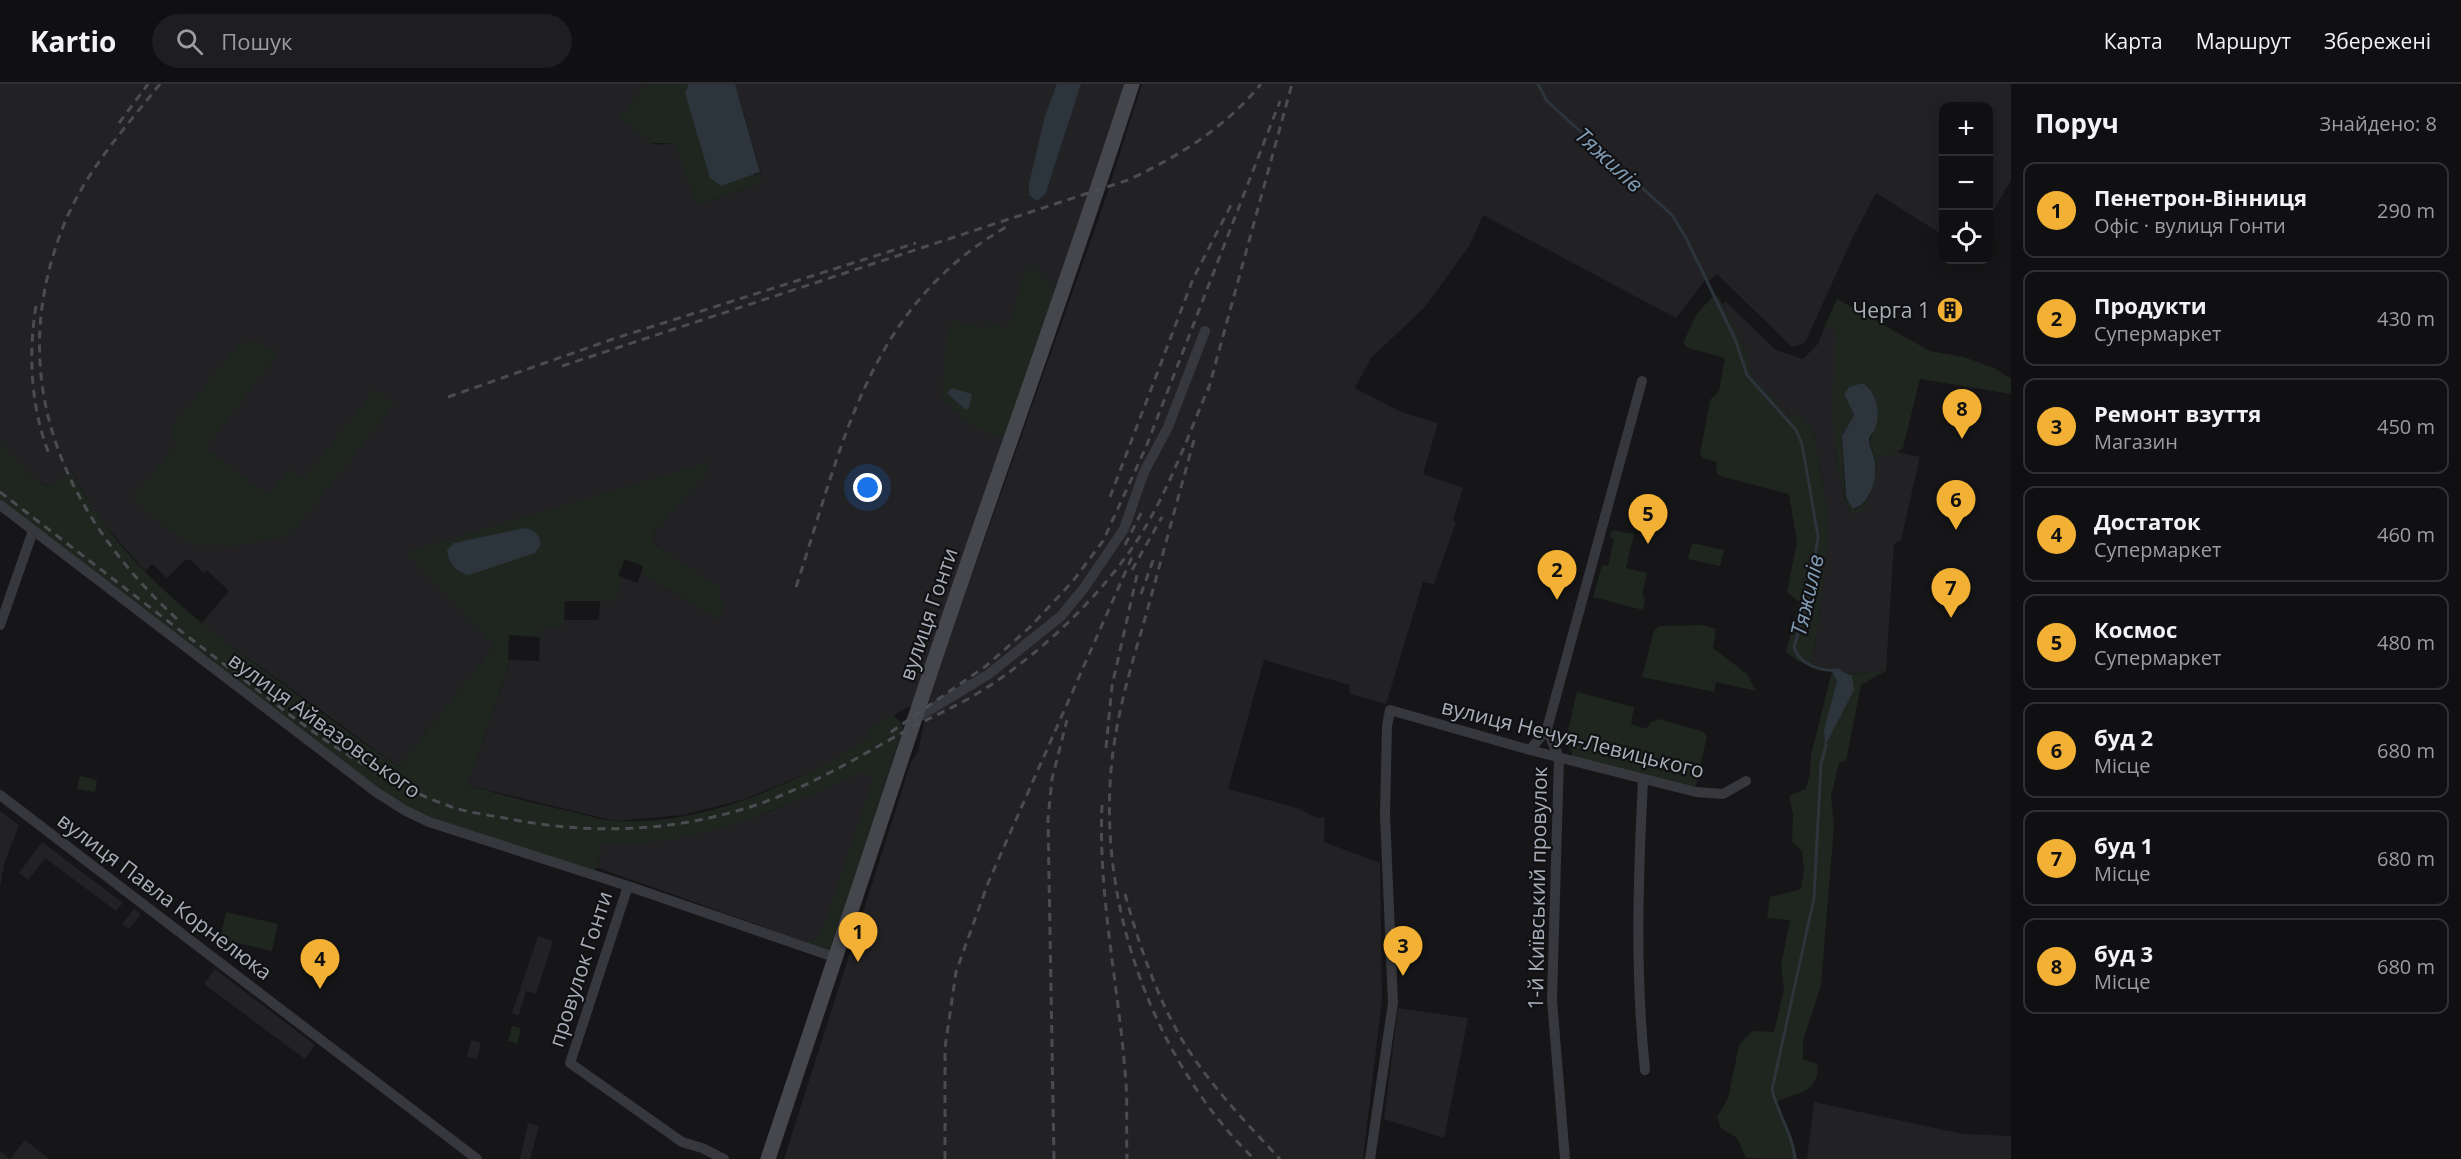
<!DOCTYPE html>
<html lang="uk">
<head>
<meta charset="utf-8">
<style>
	body { margin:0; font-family:"Open Sans",sans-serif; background:#1e1e20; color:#f1f3f6 }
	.controls { position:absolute; right:18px; top:18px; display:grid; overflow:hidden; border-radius:12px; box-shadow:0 3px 15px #0003 }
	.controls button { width:54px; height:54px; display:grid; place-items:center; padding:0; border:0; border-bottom:2px solid #303032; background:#101012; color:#f1f3f6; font:30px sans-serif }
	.you { position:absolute; left:868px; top:404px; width:21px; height:21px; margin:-15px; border:4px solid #fff; border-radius:50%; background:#1a73e8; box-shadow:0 0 0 9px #1a73e833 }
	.badge { display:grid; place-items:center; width:39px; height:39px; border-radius:50%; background:#f2b134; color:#111; font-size:20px; font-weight:700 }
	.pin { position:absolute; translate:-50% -50px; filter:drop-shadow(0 2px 3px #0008) }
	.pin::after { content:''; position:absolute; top:32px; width:21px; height:18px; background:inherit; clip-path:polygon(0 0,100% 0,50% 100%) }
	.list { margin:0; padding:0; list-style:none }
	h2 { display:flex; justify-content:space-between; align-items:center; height:78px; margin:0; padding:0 24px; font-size:26px }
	h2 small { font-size:20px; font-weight:400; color:#9c9d9f }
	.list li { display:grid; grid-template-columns:39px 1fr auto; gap:18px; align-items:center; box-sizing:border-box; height:96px; margin:0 12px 12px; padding:0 12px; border:2px solid #303032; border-radius:12px }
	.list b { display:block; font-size:22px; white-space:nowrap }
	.list p { margin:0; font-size:20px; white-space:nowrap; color:#9c9d9f }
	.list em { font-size:20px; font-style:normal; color:#9c9d9f }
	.icon { flex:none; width:33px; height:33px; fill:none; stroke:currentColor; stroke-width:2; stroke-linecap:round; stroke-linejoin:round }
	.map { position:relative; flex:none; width:2011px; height:1075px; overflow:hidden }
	header { display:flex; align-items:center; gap:36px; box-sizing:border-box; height:84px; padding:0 30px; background:#101012; border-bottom:2px solid #303032 }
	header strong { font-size:28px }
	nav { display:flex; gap:33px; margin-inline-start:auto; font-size:21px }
	.search { width:420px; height:54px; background:#1e1e20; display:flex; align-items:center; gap:15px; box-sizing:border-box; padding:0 21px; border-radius:33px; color:#9c9d9f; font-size:22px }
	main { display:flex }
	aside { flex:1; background:#101012 }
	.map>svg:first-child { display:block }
	.built { fill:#222225 }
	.green { fill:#1e261f; fill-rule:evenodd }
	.water { fill:#2c353c }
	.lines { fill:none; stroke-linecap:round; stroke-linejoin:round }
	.stream { stroke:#2c353c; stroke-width:3 }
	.street { stroke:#37383d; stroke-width:10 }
	.secondary { stroke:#45474d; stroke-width:15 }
	.rail { stroke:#4a4c52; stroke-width:3; stroke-dasharray:8 6; stroke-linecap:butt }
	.labels { text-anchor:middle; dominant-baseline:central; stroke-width:4.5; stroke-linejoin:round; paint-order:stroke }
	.poi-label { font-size:21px; fill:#a8adb8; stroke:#111113; text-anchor:end }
	.street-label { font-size:21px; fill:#a8adb8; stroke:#111113 }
	.water-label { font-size:22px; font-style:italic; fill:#7f9bb3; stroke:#111113 }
</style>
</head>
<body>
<header>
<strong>Kartio</strong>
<div class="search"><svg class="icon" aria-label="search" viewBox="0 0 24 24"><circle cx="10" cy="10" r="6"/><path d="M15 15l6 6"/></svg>Пошук</div>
<nav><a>Карта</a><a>Маршрут</a><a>Збережені</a></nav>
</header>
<main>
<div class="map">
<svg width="2011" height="1075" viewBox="0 0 2011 1075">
	<rect width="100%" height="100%" fill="#161618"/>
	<path class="built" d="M0,0h646l-26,33 35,28 19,-2 28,61 58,-21 3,-3 -28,-96h397l-211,616 -54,30 4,7 -41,26 -53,23 -32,13 -62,16 -68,6 -148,-36 44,-125 28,1 1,-32 23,-1 2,-8h34l1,-19h14l8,-24 15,6 4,-10 78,47 6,-20 -7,-2 -66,-57v-7l52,-57 -297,75 87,94 -95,121 -198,-143 28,-33 -22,-21 -3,3 -13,-13h-6l-18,18 -15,-14 -7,7 -48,-55 -25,-43 -24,14 -18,-12 -30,-34z
		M1142,0h869v96l-22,38 -1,-112h-44l-1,129 -67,-42 -24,46 -47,104 -13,4 -75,-73 -10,9 -2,-3 -29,38 -193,-103 -13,30 -46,63 -53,50 -16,30 46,24 37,11 -15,51 40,14 -10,32 3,2 -22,62 -11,-2 -37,122 -36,-10 -1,-9 -85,-25 -36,129 69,19 20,10 8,-1 -1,25 56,21 2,136 -19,160h-579l127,-397 7,-10 12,-59 171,-481z
		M1726,218l50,48 27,9 15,-15 6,-16h11v127l9,42 7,17 14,-3 15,-56h12l5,-3 23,5 -19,83 -7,4 -8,127 -40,3 -7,-4 -7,1 -20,-5 14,-102 1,-57 -14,-78 -22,-9 -39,-43 -8,-31 -22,-42z
		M861,688l14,4 -4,13 -48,140 -4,7 -13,6 -210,-75 7,-24h30l31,-4 71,-16 37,-12z
		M0,727l19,14 -15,39 -4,23z
		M42,758l81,61 -7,8 -71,-53 -17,22 -9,-7z
		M134,825l7,5 -12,15 -7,-5z
		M538,852l15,5 -17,53 -10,-3 -7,24 -7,-2z
		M215,885l100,76 -10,14 -101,-75z
		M1398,924l70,10 -24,120 -60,-19z
		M471,956l10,3 -4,16 -10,-2z
		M1814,1018l149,32 48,2v23h-204z
		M528,1039l11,3 -9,33h-10z
		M25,1056l24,19h-49v-8l10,8z"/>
	<path class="green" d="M646,0h43l66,92 5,-4 3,8 -3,3 -58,21 -6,-2 -22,-59h-24l-30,-26z
		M1027,181l6,2 23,22 -52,148 -30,-9 -32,-29 5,-67 5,-10 5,-1 29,8 2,-7 20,6z
		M1718,212l26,50 9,31 38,42 7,-6 15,16 14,78 -1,57 -14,102 -14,-5 -12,-9 13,-50 -12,-10 10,-50 -8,-48 -69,-18 -4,-4 1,-10 -14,-4 -3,-4 10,-54 9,-9 6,-33 -37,-10 -5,-5 14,-29 15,-17z
		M1837,215l93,52 34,6 32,12 15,10v15l-91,-15 -17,69 -11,7h-12l-15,56 -14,3c-25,-57 -16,-124 -16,-185l-11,-1zM1862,299l11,49 -4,10c2,8 7,15 7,23 0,17 -6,39 -22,45l-9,-14 -3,-60 12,-21 -10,-21 5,-7z
		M257,258l21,11 -72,95 61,47 23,-26 14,10 71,-90 19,15 -103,131 -55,11 -42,-1 -20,-11 -42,-36 45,-54 -7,-14 69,-87z
		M0,357l30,34 17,12 25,-15c45,90 128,152 208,210 39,29 78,58 119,85l95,-121 -88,-94 304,-90 -6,15 -52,57 3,11 66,43 -3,10 8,3 -7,19 -78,-47 2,-7 -18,-7 -7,16 4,2 -7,24h-50l-1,27 -23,1 -1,8 -31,-2 -1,25h3l-44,125c35,10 70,19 106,27 14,3 30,9 45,9 88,4 179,-38 252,-83l-4,-8 26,-15 8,6 3,7 -73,222 -24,-8 13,-6 4,-7 51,-153 -13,-3c-80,35 -168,76 -258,70l-9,32 -188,-64 -406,-306z
		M1613,446l21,4 -8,34 21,5 -5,22 3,1 -2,14 -50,-13 9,-32 6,1 6,-27 -5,-2z
		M1692,459l32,7 -4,16 -32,-7z
		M1703,541l13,4 -3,19 34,26 9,17 -40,-9 -2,10 -72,-15 12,-47 5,-4z
		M1839,586l7,4 40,-3 -25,14 -15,76 -7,2 -8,33 3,30 -13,159 -18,56v18l14,5c5,27 -21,30 -42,38l23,57 -52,-1 -9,-20 -16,-10 -4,-11 11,-19 11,-53 13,-14 22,1 10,-42 -3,-24 9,-46 -23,-2 3,-21 31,-8 3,-19 -2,-19 -10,-9 1,-27 -4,-19 17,-7 4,-16 1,-18 21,-84z
		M1577,608l57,15 -3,17 15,5 5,-7 8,-3 45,13 3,4 -11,50 -3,2 -121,-31v-6l-7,-9z
		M80,692l17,4 -2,12 -18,-3z
		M226,828l52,12 -6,27 -52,-12z
		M512,942l9,2 -4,16 -9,-3z"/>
	<path class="water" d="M689,0h46l25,88 -39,14 -11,-8 -25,-85z
		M1057,0h24l-36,111 -8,6 -8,-6v-11l16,-68z
		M1862,299c15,8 19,31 13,46 -2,5 -6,6 -6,12 0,7 6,14 6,22 2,16 -5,42 -22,46l-7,-12 -4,-61 12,-21 -10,-21 5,-7z
		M951,304l21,6 -3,15 -3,1 -19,-17z
		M525,444c9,2 14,6 16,16l-6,9 -66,22c-13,-3 -20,-11 -22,-25l7,-7z
		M1839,586l13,6 2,14 -29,56 -1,-16 13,-49 -5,-10z"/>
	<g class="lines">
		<path class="stream" d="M1538,0l9,17 125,114 14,23 49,101 12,36 49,55 6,14 16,92 -7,53 -17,58c5,18 28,25 45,23
			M1795,1075c-2,-24 -17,-45 -23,-69l42,-192 7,-134 5,-19"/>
		<path class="street" d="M0,421l376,287 30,19 23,11 199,64 209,72
			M0,541l33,-94
			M915,635l74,-45 72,-58 23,-28 40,-59 20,-57 24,-45 37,-96
			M1530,666l17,-21
			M1643,697c-5,97 -8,192 2,289
			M0,711l477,364
			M628,802l-58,177 112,79 20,6 22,11
			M1370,1075l23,-156 -8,-188 2,-89 3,-16 140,40 166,42 27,2 23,-13
			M1565,1075l-13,-159 7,-242 -12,-29 95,-348"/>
		<path class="secondary" d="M768,1075c53,-155 103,-310 155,-465 68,-204 143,-405 209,-610"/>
		<path class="rail" d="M160,0c-35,44 -76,89 -97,143 -60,152 1,288 115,393
			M119,39l29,-39
			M36,222c-8,49 -5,102 13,148
			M562,282l566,-186c51,-24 97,-52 133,-96
			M1208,307l84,-307
			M448,313l165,-58 303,-96
			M1194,356c-16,58 -32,117 -48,175 -13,45 -27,90 -33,137 -19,144 38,306 141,407
			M0,408l290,223c49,36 101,70 159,91 19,7 41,9 61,13 82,16 163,13 243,-13 54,-18 104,-48 154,-76 20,-11 41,-20 61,-31 60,-35 115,-85 157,-141 38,-51 60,-115 85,-174
			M1110,413l83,-218 38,-74
			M1125,461l19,-38
			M1132,486l30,-53
			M796,503c47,-142 71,-281 212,-361
			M1141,510l14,-39
			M891,648l95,-66 43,-38 44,-47 30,-40 43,-94 134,-346
			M1106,664l6,-62 25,-111
			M1102,721c-4,89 16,178 23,266 3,29 1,59 2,88
			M1125,810c14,51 32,104 59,149 26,42 62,80 96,116
			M945,1075v-111l11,-76 32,-89 144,-326
			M1054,1075l-6,-340 4,-40 15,-59"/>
	</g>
	<defs>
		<symbol id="building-disc" viewBox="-11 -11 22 22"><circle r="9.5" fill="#f2b134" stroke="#111113"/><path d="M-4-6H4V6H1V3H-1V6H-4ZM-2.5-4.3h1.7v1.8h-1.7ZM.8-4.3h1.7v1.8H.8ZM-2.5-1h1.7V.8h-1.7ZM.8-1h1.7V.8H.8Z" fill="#111"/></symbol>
	</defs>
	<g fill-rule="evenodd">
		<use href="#building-disc" x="1935" y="211" width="30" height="30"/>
	</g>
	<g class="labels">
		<g class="poi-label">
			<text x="1930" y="226">Черга 1</text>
		</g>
		<g class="street-label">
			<text transform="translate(928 530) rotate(-71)">вулиця Гонти</text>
			<text transform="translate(325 641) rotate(36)">вулиця Айвазовського</text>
			<text transform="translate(1573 654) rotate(14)">вулиця Нечуя-Левицького</text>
			<text transform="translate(1537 804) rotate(-89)">1-й Київський провулок</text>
			<text transform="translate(165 812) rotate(37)">вулиця Павла Корнелюка</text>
			<text transform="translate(580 885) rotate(-72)">провулок Гонти</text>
		</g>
		<g class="water-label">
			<text transform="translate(1610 75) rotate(43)">Тяжилів</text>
			<text transform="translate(1806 511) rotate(-77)">Тяжилів</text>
		</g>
	</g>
</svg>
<div class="controls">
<button>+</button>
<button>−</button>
<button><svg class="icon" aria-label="locate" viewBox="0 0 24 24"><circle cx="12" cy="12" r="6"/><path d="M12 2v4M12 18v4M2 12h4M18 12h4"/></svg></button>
</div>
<div class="you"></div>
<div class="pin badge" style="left:858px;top:878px">1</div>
<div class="pin badge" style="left:1557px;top:516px">2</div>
<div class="pin badge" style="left:1403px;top:892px">3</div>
<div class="pin badge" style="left:320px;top:905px">4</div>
<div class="pin badge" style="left:1648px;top:460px">5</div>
<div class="pin badge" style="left:1956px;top:446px">6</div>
<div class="pin badge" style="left:1951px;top:534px">7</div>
<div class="pin badge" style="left:1962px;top:355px">8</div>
</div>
<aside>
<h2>Поруч<small>Знайдено: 8</small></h2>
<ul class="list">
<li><span class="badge">1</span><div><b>Пенетрон-Вінниця</b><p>Офіс · вулиця Гонти</p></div><em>290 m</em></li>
<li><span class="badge">2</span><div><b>Продукти</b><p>Супермаркет</p></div><em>430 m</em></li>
<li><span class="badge">3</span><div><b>Ремонт взуття</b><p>Магазин</p></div><em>450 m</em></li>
<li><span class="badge">4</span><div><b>Достаток</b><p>Супермаркет</p></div><em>460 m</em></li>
<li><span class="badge">5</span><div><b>Космос</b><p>Супермаркет</p></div><em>480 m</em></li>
<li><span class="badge">6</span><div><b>буд 2</b><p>Місце</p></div><em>680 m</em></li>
<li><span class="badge">7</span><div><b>буд 1</b><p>Місце</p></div><em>680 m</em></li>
<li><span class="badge">8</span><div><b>буд 3</b><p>Місце</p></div><em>680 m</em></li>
</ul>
</aside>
</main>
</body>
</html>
